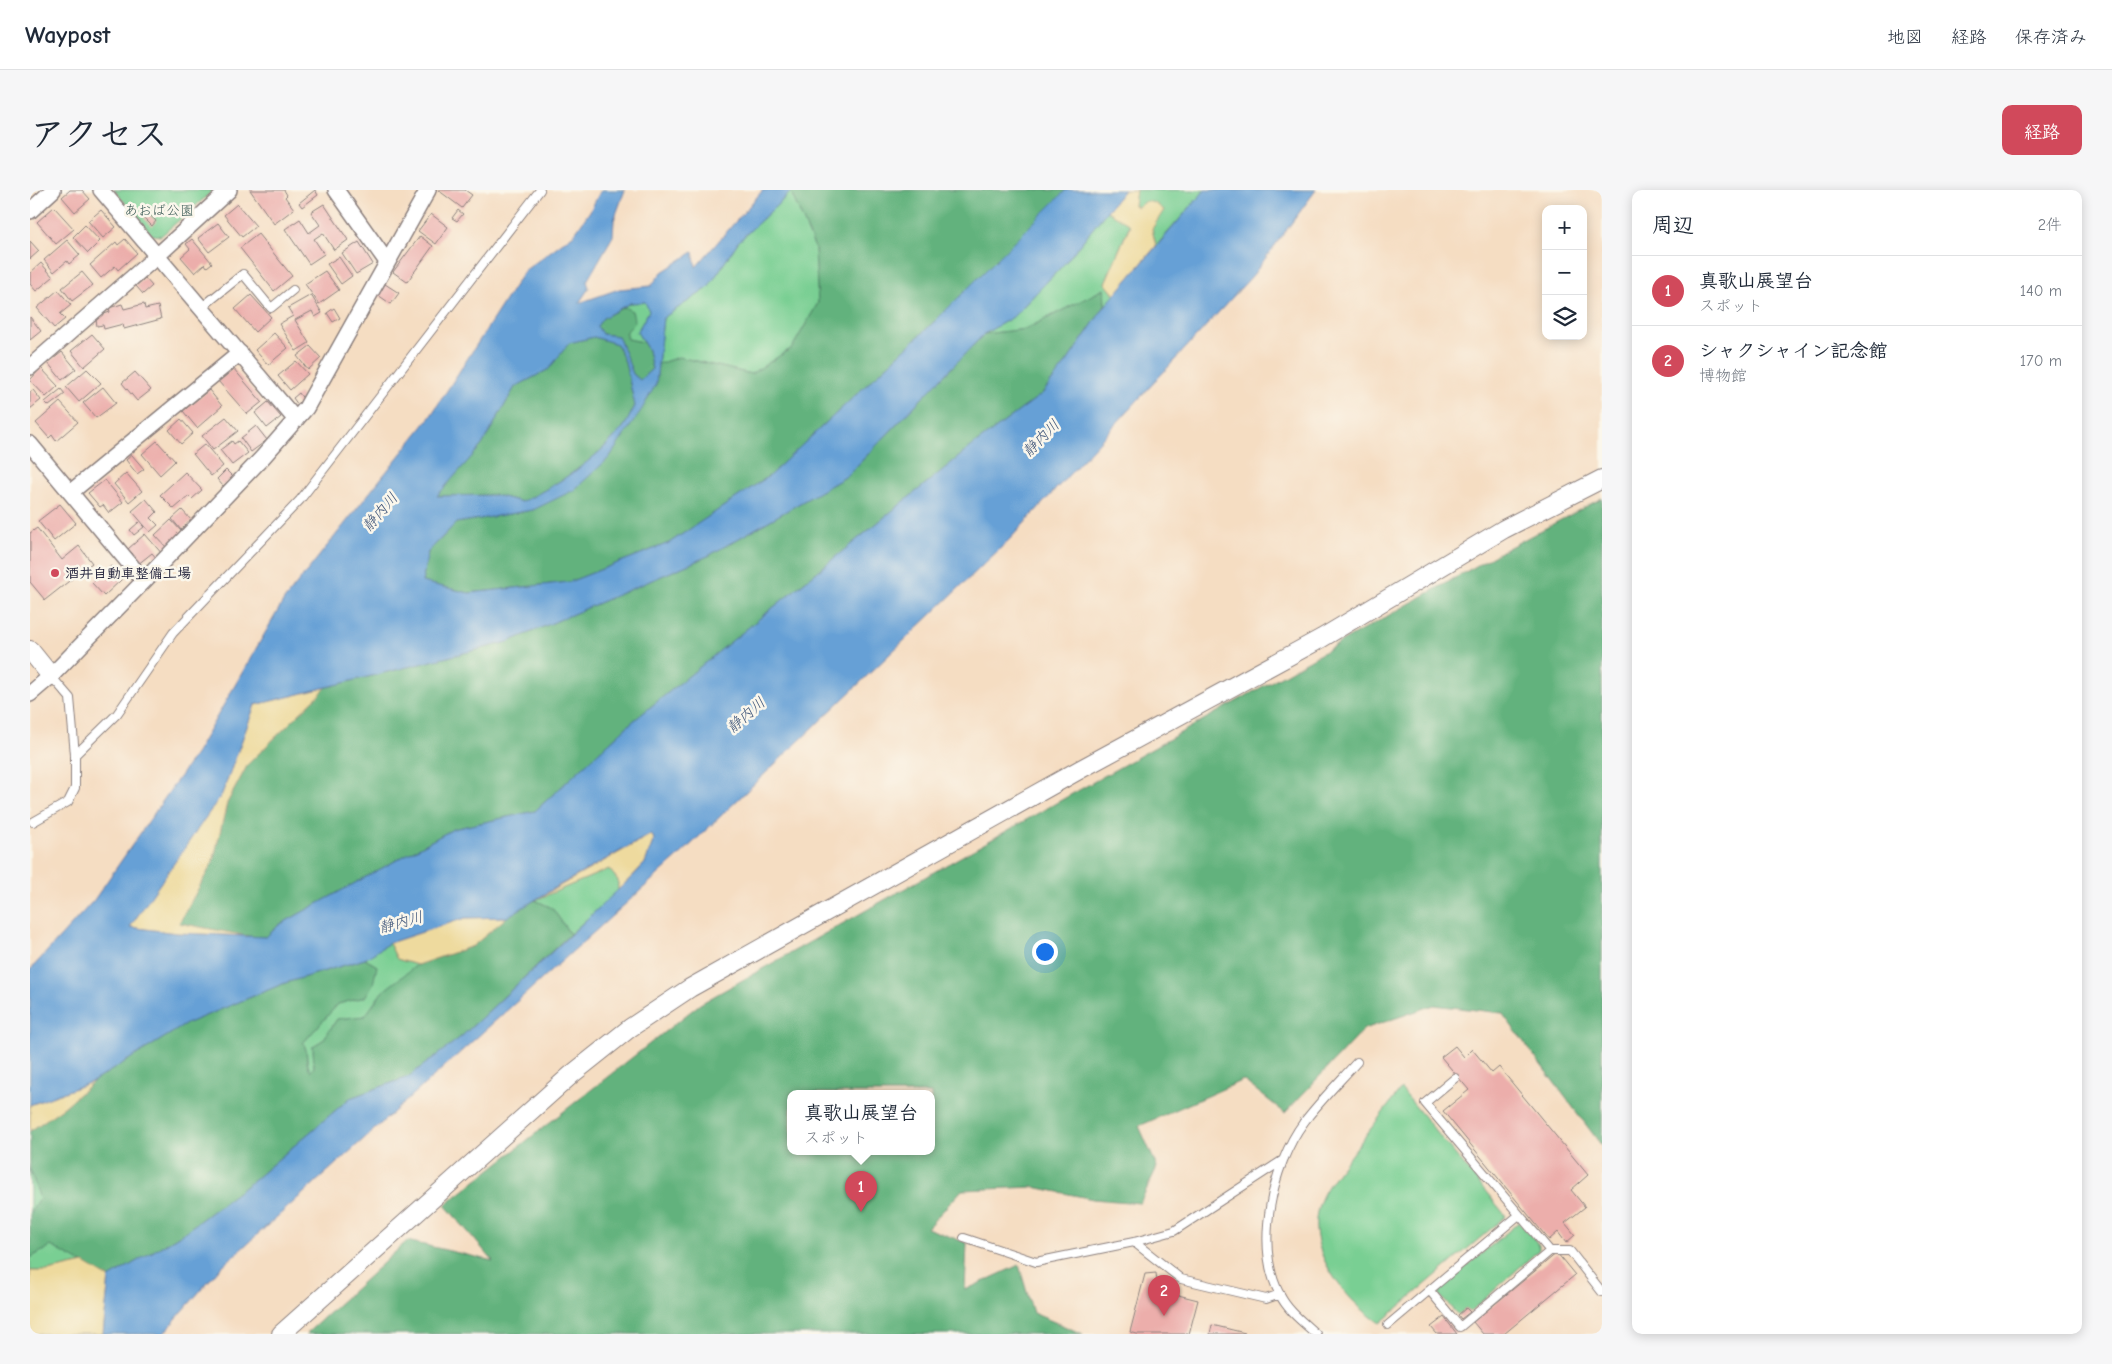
<!DOCTYPE html>
<html lang="ja">
<head>
<meta charset="utf-8">
<style>
	body { margin:0; font-family:"Comic Neue","Klee One",sans-serif; background:#f6f6f7; color:#1f2937 }
	.controls { position:absolute; right:15px; top:15px; display:grid; overflow:hidden; border-radius:10px; box-shadow:0 2px 12px #0003 }
	.controls button { width:45px; height:45px; display:grid; place-items:center; padding:0; border:0; border-bottom:1px solid #e0e1e3; background:#fff; color:#1f2937; font:25px sans-serif }
	.you { position:absolute; left:1014px; top:761px; width:18px; height:18px; margin:-12px; border:4px solid #fff; border-radius:50%; background:#1a73e8; box-shadow:0 0 0 8px #1a73e833 }
	.badge { display:grid; place-items:center; width:32px; height:32px; border-radius:50%; background:#d1495b; color:#fff; font-size:16px; font-weight:700 }
	.pin { position:absolute; translate:-50% -41px; filter:drop-shadow(0 1px 2px #0008) }
	.pin::after { content:''; position:absolute; top:26px; width:18px; height:15px; background:inherit; clip-path:polygon(0 0,100% 0,50% 100%) }
	.popup { position:absolute; left:757px; top:900px; width:148px; height:65px; box-sizing:border-box; display:grid; place-content:center; border-radius:10px; background:#fff; filter:drop-shadow(0 1px 4px #0005); font-size:16px; white-space:nowrap; color:#747a83 }
	.popup b { font-size:19px; color:#1f2937 }
	.popup::after { content:''; position:absolute; left:50%; top:100%; margin-left:-10px; border:10px solid transparent; border-top-color:#fff }
	.list { margin:0; padding:0; list-style:none }
	h2 { display:flex; justify-content:space-between; align-items:center; height:65px; margin:0; padding:0 20px; font-size:21px }
	h2 small { font-size:16px; font-weight:400; color:#747a83 }
	.list li { display:grid; grid-template-columns:32px 1fr auto; gap:15px; align-items:center; box-sizing:border-box; height:70px; padding:0 20px; border-top:1px solid #e0e1e3 }
	.list b { display:block; font-size:19px; white-space:nowrap }
	.list p { margin:0; font-size:16px; white-space:nowrap; color:#747a83 }
	.list em { font-size:16px; font-style:normal; color:#747a83 }
	.icon { flex:none; width:28px; height:28px; fill:none; stroke:currentColor; stroke-width:2; stroke-linecap:round; stroke-linejoin:round }
	.map { position:relative; flex:none; width:1572px; height:1144px; overflow:hidden; border-radius:10px }
	header { display:flex; align-items:center; gap:30px; box-sizing:border-box; height:70px; padding:0 25px; background:#fff; border-bottom:1px solid #e0e1e3 }
	header strong { font-size:24px }
	nav { display:flex; gap:28px; margin-inline-start:auto; font-size:18px }
	.intro { display:flex; align-items:center; justify-content:space-between; box-sizing:border-box; height:120px; padding:0 30px }
	h1 { margin:0; font-size:35px }
	.button { padding:12px 22px; border-radius:10px; background:#d1495b; color:#fff; font-size:18px; font-weight:700 }
	main { display:flex; gap:30px; padding:0 30px }
	aside { flex:1; background:#fff; border-radius:10px; box-shadow:0 2px 12px #0003 }
	.map>svg:first-child { display:block }
	.green { fill:#79cf93; stroke:#4e7867 }
	.forest { fill:#62b27d; stroke:#426a5c; fill-rule:evenodd }
	.sand { fill:#eeda9e; stroke:#887e6c }
	.water { fill:#66a0d6; stroke:#446188; fill-rule:evenodd }
	.building { fill:#ecaeab }
	.lines { fill:none; stroke-linecap:round; stroke-linejoin:round }
	.service-casing { stroke:#8c807e; stroke-width:10 }
	.minor-casing { stroke:#8c807e; stroke-width:18 }
	.tertiary-casing { stroke:#8c807e; stroke-width:20 }
	.service { stroke:#fff; stroke-width:8 }
	.minor { stroke:#fff; stroke-width:15 }
	.tertiary { stroke:#fff; stroke-width:18 }
	.poi-dot { fill:#d1495b; stroke:#fbf7ec; stroke-width:2 }
	.labels { text-anchor:middle; dominant-baseline:central; stroke-width:5; stroke-linejoin:round; paint-order:stroke }
	.park-label { font-size:14px; fill:#405f5a; stroke:#fbf7ec }
	.poi-label { font-size:14px; font-weight:bold; fill:#22223b; stroke:#fbf7ec; text-anchor:start }
	.water-label { font-size:15px; font-style:italic; fill:#3d5479; stroke:#fbf7ec }
</style>
</head>
<body>
<header>
<strong>Waypost</strong>
<nav><a>地図</a><a>経路</a><a>保存済み</a></nav>
</header>
<div class="intro"><h1>アクセス</h1><a class="button">経路</a></div>
<main>
<div class="map">
<svg width="1572" height="1144" viewBox="0 0 1572 1144">
	<rect width="100%" height="100%" fill="#fbf7ec"/>
	<filter id="ink" filterUnits="userSpaceOnUse"><feTurbulence type="fractalNoise" baseFrequency=".02" numOctaves="2"/><feDisplacementMap in="SourceGraphic" scale="10" xChannelSelector="R" yChannelSelector="G"/><feConvolveMatrix kernelMatrix="1 2 1 2 8 2 1 2 1" color-interpolation-filters="sRGB"/></filter>
	<filter id="wash" filterUnits="userSpaceOnUse"><feTurbulence type="fractalNoise" baseFrequency=".0096" numOctaves="4" result="noise"/><feDisplacementMap in="SourceGraphic" scale="20" xChannelSelector="R" yChannelSelector="G"/><feGaussianBlur stdDeviation="1.12" result="paint"/><feColorMatrix in="noise" values="0 0 0 0 0 0 0 0 0 0 0 0 0 0 0 0 0 1.4 0 .05"/><feComposite in="paint" operator="in"/></filter>
	<g filter="url(#wash)">
		<rect width="100%" height="100%" fill="#f5ddc2"/>
		<path class="green" d="M84,0h100l-53,46 -9,-1z
			M1106,0h69l-49,56 -4,-17 -19,-24z
			M761,2l24,56 3,55 -26,45 -41,26 -72,-17 -21,7 5,-46 45,-30 30,-46z
			M1077,21l23,13 -25,59 10,12 -10,11 -1,-17 -78,40 -42,5 29,-17 51,-53z
			M616,112l3,9 -12,21 6,10 -16,-3 -3,-32 6,-4z
			M579,679l9,11v11l-48,43 -18,-26 -17,-8z
			M359,753l8,16 20,6 -34,27 -18,24 -28,3 -14,21 -10,6 1,21 -3,5c-6,-9 -2,-20 -8,-29l35,-39 27,-7 12,-31 -12,-7z
			M1371,899l105,127 -126,107c-34,-22 -74,-71 -62,-115 5,-19 20,-36 32,-52 17,-22 34,-45 51,-67z
			M0,979l10,30 -10,13z
			M1489,1032l20,23v5l-69,62 -4,-4 -8,7 -19,-20 2,-7z
			M21,1056l33,17 -36,8h-18v-13z"/>
		<path class="forest" d="M763,0h273l-130,130 -167,156 -100,67 -100,39 -100,11 -47,-11 6,-30 28,-29 77,-13 76,-52 47,-74 2,-20 21,-7 72,17 41,-26 26,-45 -3,-55 -24,-56z
			M1074,99l1,17 -41,60 -22,28 -66,49 -344,279 -97,89 -82,18 -174,96 -13,12 -19,-1 -68,-13 34,-61 14,-59 21,-39 79,-77 181,-45 200,-86 139,-80 137,-142 42,-5z
			M594,117l8,4 3,12 -9,9 1,7 16,3 5,8 4,19 -12,11 -7,-6 -15,-38 -16,-2 -5,-8 6,-8z
			M564,147l23,7 8,18 10,44c-4,7 -8,17 -13,23 -28,32 -63,55 -100,73l-27,-7 -59,1 46,-51 33,-58 34,-18 20,-26z
			M1572,308v648l-100,-133 -68,-8 -70,24 -79,84 -42,-33 -104,46 18,41 -17,36 -47,-4 -59,-12 -72,3 -35,38 40,15 -2,47 54,-25 14,48 50,21h-777l101,-93 86,20 -48,-56 255,-201 808,-456zM761,903h140v58h-140z
			M505,710l17,8 18,26 -109,103 -53,40 -58,21 -96,82 -72,54 -73,44 -58,-32 -21,12v-46l10,-13 -10,-30v-38l34,-24 30,-26 94,-58 97,-40 80,-24 12,7 -4,18 -8,13 -27,7 -35,39c6,8 1,20 8,28l3,-4 -1,-21 10,-6 14,-21 28,-3 17,-24 35,-27 56,-19 34,-29z"/>
		<path class="sand" d="M1094,0h12l-2,15 3,2 9,-6 9,2 9,7 -12,19 4,17 -41,49 -10,-12 25,-58 -23,-14z
			M297,497l-79,77 -21,39 -14,59 -34,61 68,13 -71,-3 -47,-6 93,-133 33,-89z
			M622,644l2,5 -9,24 -27,28v-11l-9,-11 -74,31z
			M477,727l-34,29 -56,19 -20,-6 -8,-16 76,-25z
			M64,891l-30,26 -34,24v-26z
			M54,1073l25,15 -6,56h-73v-63h18z"/>
		<path class="water" d="M571,0h24l-11,30 -1,16 -26,45 2,7 -10,15 40,-14 32,-3 11,-14 31,-20 3,15 67,-77h30l-55,52 -30,46 -45,30 -7,66 -14,25 -33,49 -35,32 -41,20 -77,13 -28,29 -6,30 47,11 100,-11 100,-39 100,-67 167,-156 130,-130h58l-60,74 -51,53 -29,17 -137,142 -139,80 -200,86 -253,63 -33,89 -92,133 46,6 90,4 13,-12 174,-96 82,-18 97,-89 344,-279 66,-49 22,-28 41,-60 100,-116h111l-63,85 -244,265 -329,315 -461,414 -56,65h-60l6,-56 73,-44 72,-54 96,-82 58,-21 53,-40 173,-162 11,-12 9,-24 -3,-5 -93,52 -51,31 -42,1 -76,25 -24,16 -80,24 -97,40 -94,58 -64,24v-135l64,-70 102,-147 88,-153 146,-183 94,-146 50,-37 16,-23zM600,113l15,-1 4,9 -12,21 11,18 4,19 -12,11 -7,-6 -15,-38 -16,-2 -5,-8 6,-8zM564,147l23,7 8,18 10,44c-4,7 -8,17 -13,23 -28,32 -63,55 -100,73l-27,-7 -58,1 45,-51 33,-58 34,-18 20,-26z"/>
		<g id="blocks">
			<path class="building" d="M40,0h12l8,9 -15,13 -13,-15z
				M220,0h34l3,5 -2,2 9,12 -20,15z
				M285,0l3,5 -16,12 -3,-4z
				M408,0h27l7,5 -10,13z
				M207,14l19,22 -14,11 -18,-22z
				M294,14l24,36 -14,10 -11,-17 -9,6 10,15 -15,10 -24,-35 15,-10 9,14 11,-8 -9,-13z
				M24,17l20,22 -18,15 -19,-22z
				M71,20l15,17 -13,11 -15,-17z
				M428,20l5,4 -6,7 -5,-3z
				M119,24l7,7 -4,5 -8,-8z
				M401,24l17,13 -12,17 -18,-13z
				M188,33l11,14 -20,15 -11,-14z
				M55,35l15,16 -12,12 -15,-16z
				M228,44l34,42 -18,15 -34,-43z
				M390,46l13,10 -26,36 -14,-10z
				M95,49l12,14 -19,17 -3,-4 -14,12 -11,-13 26,-23 2,3z
				M162,49l20,24 -5,4 -2,-3 -10,9 -14,-16 9,-8 -4,-5z
				M37,50l13,15 -11,9 -2,-3 -13,11 -10,-12z
				M0,51l9,10 -9,8z
				M329,52l14,22 -17,10 -14,-21z
				M309,67l13,19 -11,8 -14,-20z
				M11,73l12,14 -17,14 -6,-7v-11z
				M295,81l14,19 -20,14 -14,-20z
				M52,82l11,13 -21,16 -10,-13z
				M115,88l7,8 -9,8 -7,-8z
				M355,94l14,9 -8,11 -13,-9z
				M28,100l13,15 -11,9 5,5 -11,9 -17,-20z
				M221,105l20,22 -16,15 -20,-23z
				M281,105l11,18 -7,4 -3,-6 -17,9 14,23 -13,8 -17,-27 14,-8 -5,-8z
				M92,114l2,5 20,-5 1,5 13,-3 3,13 -37,10 -1,-5 -19,5 -1,-4 -6,1 -1,-6 5,-5 9,-3 -1,-4z
				M304,118l6,10 -7,4 -6,-9z
				M0,127l11,14 -11,9z
				M244,143l14,15 -20,17 -13,-15z
				M62,144l13,15 -21,18 -13,-16z
				M280,156l11,12 -13,12 -11,-14z
				M32,162l14,17 -14,11 -14,-17z
				M266,171l12,13 -18,16 -12,-14z
				M11,178l17,18 -12,11 -16,-17z
				M203,178l29,34 -15,12 -29,-33z
				M57,179l14,14 -22,19 -13,-15z
				M105,182l16,18 -14,11 -15,-18z
				M73,197l13,16 -20,15 -13,-15z
				M31,199l4,5 -16,12 -4,-4z
				M3,200l8,10 -11,9v-17z
				M179,200l13,16 -25,22 -14,-17z
				M269,203l5,7 -6,5 -5,-7z
				M30,212l18,20 -22,19 -4,-6 -3,3 -13,-15z
				M238,212l13,15 -14,11 -12,-15z
				M196,227l12,14 -25,19 -11,-14z
				M151,229l12,14 -12,11 -12,-14z
				M226,236l11,14 -16,12 -10,-14z
				M127,251l18,20 -15,14 -18,-21z
				M202,251l2,3 4,-3 10,12 -16,12 -12,-15z
				M175,254l18,22 -12,10 -18,-22z
				M102,265l12,14 -7,5 -11,-14z
				M196,280l7,7 -10,9 -6,-7z
				M155,282l17,18 -10,9 -3,-3 -15,13 -14,-14z
				M96,283l16,18 -13,11 -15,-18z
				M75,290l18,22 -14,11 -6,-8 -3,2 -12,-14z
				M116,309l11,13 -6,6 7,7 -8,7 -18,-21z
				M30,314l16,19 -22,18 -16,-20z
				M152,320l10,11 -11,9 -9,-11z
				M141,330l12,13 -16,15 -12,-13z
				M109,332l5,5 -10,8 -4,-5z
				M7,338l25,32 17,-14 13,17 -47,37 -15,-18v-49z
				M115,344l18,21 -5,5 -6,-7 -15,12 -7,-9 3,-2 -5,-5z
				M81,376l11,13 -18,17 -12,-13z
				M1425,856l9,11 8,-8 20,24 7,-6 89,108 -17,15 14,17 -20,16 10,12 -9,8 -8,-11 -9,8 -106,-129 26,-21 -28,-33z
				M1527,1063l18,22 -71,59h-21l-10,-12z
				M1126,1083l2,17 40,10 -9,34h-52l-7,-2 15,-58z
				M1436,1118l4,4 -9,7 -3,-4z
				M1414,1127l13,17h-20l-6,-7z
				M1182,1135l33,8 -1,1h-34z"/>
		</g>
	</g>
	<g filter="url(#ink)">
		<use href="#blocks" fill-opacity="0" stroke="#8c807e" stroke-width="1"/>
		<g class="lines">
			<defs>
				<path id="service" d="M171,118l42,-34 28,34 22,-18
					M45,565l42,-41 56,-81 127,-133 240,-310
					M3,632l35,-20 7,-14v-33l-5,-57 -19,-22
					M1425,888l-30,25 125,148
					M934,1048l72,24 98,-20 40,-11 109,-71
					M1104,1052l47,37 85,20 14,-5
					M1400,1101l30,36 90,-76h20l32,41
					M1358,1135l131,-110
					M1286,1144c-13,-12 -28,-23 -36,-39 -26,-49 -8,-130 24,-173 16,-21 35,-40 53,-60"/>
				<path id="minor" d="M71,0l195,230
					M306,0l51,72
					M0,21l23,-21
					M0,177l127,-111 72,-66
					M0,254l114,137 118,-123 44,-50 122,-218
					M41,302l169,-139
					M0,504l21,-18 93,-95"/>
				<path id="tertiary" d="M0,460l21,26
					M251,1144l290,-259 59,-47 60,-40 389,-218 243,-132 182,-109 98,-50"/>
			</defs>
			<use href="#service" class="service-casing"/>
			<use href="#minor" class="minor-casing"/>
			<use href="#tertiary" class="tertiary-casing"/>
			<use href="#service" class="service"/>
			<use href="#minor" class="minor"/>
			<use href="#tertiary" class="tertiary"/>
		</g>
	</g>
	<circle class="poi-dot" cx="25" cy="383" r="5"/>
	<g class="labels">
		<g class="park-label">
			<text x="129" y="20">あおば公園</text>
		</g>
		<g class="poi-label">
			<text x="35" y="383">酒井自動車整備工場</text>
		</g>
		<g class="water-label">
			<text transform="translate(1011 248) rotate(-45)">静内川</text>
			<text transform="translate(350 322) rotate(-49)">静内川</text>
			<text transform="translate(716 525) rotate(-41)">静内川</text>
			<text transform="translate(371 732) rotate(-15)">静内川</text>
		</g>
	</g>
</svg>
<div class="controls">
<button>+</button>
<button>−</button>
<button><svg class="icon" aria-label="layers" viewBox="0 0 24 24"><path d="M12 4l9 5-9 5-9-5zM3 14l9 5 9-5"/></svg></button>
</div>
<div class="you"></div>
<div class="pin badge" style="left:831px;top:1022px">1</div>
<div class="popup"><b>真歌山展望台</b>スポット</div>
<div class="pin badge" style="left:1134px;top:1126px">2</div>
</div>
<aside>
<h2>周辺<small>2件</small></h2>
<ul class="list">
<li><span class="badge">1</span><div><b>真歌山展望台</b><p>スポット</p></div><em>140 m</em></li>
<li><span class="badge">2</span><div><b>シャクシャイン記念館</b><p>博物館</p></div><em>170 m</em></li>
</ul>
</aside>
</main>
</body>
</html>
